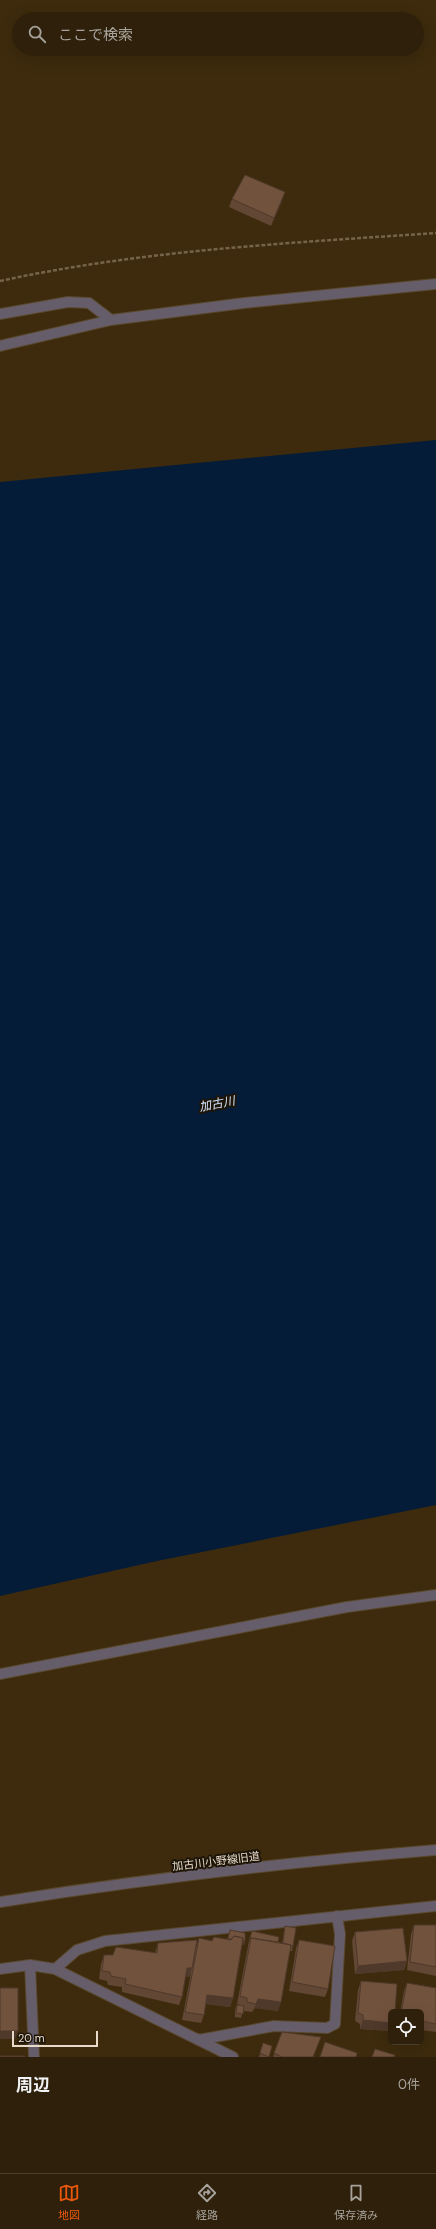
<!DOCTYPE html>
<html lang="ja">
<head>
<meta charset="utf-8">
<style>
	body { margin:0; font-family:"DM Sans","Noto Sans JP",sans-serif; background:#362813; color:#f1f3f6 }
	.controls { position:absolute; right:12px; bottom:12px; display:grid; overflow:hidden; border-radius:6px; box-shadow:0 4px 16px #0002 }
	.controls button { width:36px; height:36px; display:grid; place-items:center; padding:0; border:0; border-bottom:1px solid #493e2b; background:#2e200a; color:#f1f3f6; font:20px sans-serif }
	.scale { position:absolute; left:12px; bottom:10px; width:86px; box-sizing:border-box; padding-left:4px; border:2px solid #e7daca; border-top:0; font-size:11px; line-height:14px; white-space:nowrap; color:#e7daca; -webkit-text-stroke:3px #1e1509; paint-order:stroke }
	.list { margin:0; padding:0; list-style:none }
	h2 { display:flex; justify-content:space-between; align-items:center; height:52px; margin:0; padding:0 16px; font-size:17px }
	h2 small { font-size:13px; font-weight:400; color:#a7a39c }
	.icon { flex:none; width:22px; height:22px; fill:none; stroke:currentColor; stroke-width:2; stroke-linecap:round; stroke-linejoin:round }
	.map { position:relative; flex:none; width:436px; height:2057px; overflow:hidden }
	.search { position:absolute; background:#2e200a; box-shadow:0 4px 16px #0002; left:12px; right:12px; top:12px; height:44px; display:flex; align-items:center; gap:10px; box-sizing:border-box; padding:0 14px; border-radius:22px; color:#a7a39c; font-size:15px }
	.sheet { height:116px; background:#2e200a }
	nav { display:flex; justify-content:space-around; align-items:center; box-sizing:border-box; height:56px; border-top:1px solid #493e2b; background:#2e200a; font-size:11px; color:#a7a39c }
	nav a { display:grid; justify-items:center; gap:2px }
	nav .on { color:#ea580c }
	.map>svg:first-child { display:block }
	.water { fill:#041c38 }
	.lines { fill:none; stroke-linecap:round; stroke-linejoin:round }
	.service-casing { stroke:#59472b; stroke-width:12 }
	.minor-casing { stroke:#59472b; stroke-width:12 }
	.tertiary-casing { stroke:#59472b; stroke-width:12 }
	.path { stroke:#75644a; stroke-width:2.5; stroke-dasharray:4 2; stroke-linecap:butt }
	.service { stroke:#665d6a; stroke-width:10 }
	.minor { stroke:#665d6a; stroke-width:10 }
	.tertiary { stroke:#665d6a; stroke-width:10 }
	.wall { fill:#614734 }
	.shaded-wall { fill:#4f392b }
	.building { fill:#71523d; stroke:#4f392b }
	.labels { text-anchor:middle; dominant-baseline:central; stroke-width:4; stroke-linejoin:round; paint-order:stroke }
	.street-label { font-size:11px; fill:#e7daca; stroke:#1e1509 }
	.water-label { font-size:12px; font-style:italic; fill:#d3e5fc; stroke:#1e1509 }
</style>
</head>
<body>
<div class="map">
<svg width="436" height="2057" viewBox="0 0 436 2057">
	<rect width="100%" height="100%" fill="#3e2b0d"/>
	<path class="water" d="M436,440v1065l-279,56 -157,35v-1114z"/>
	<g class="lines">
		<defs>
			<path id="service" d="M0,1674l347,-67 89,-12"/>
			<path id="minor" d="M0,314l68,-12 21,1 22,17
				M0,346l111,-26 133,-17 192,-19
				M30,1965l4,92
				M0,1969l30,-4 25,4 22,-19 28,-9 331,-35
				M55,1969l178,88
				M198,2040l76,-14 53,2 8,-4 5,-90 -3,-18"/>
			<path id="tertiary" d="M0,1902c144,-23 290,-40 436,-52"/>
		</defs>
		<use href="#service" class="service-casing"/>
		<use href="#minor" class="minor-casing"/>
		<use href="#tertiary" class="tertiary-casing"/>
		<path class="path" d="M0,281c143,-31 290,-38 436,-48"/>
		<use href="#service" class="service"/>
		<use href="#minor" class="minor"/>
		<use href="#tertiary" class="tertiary"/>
	</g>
	<path class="wall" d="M232,199l50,2 -11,25 -42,-19z
		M414,1925h22v51l-29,-6 4,-36z
		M285,1926l8,20 -1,5h-2l-12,60 -23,-3 -3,4 -8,-1v-4l-3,11 -6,-1v-7l2,-5 6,1 -6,-2 11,-58v-1l4,-14 26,11 4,1 2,-12z
		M230,1930l15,11 -1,4h-2l-9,53 -3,9 -24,-3 -2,11 -3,8 -19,-3 9,-47 -2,4 -4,-1 -3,21 -3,8 -57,-13v-5l-14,-2 -1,-4 -8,-2 2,-15 3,-9h9l42,-2 3,-10 38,4 3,-9 13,3 15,-2z
		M355,1932l52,29 -3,9 -49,4 -3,-33z
		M299,1940l29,49 -3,8 -36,-6 7,-43z
		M361,1981l30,50 -31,-2v-5l-5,-3 3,-31z
		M407,1983l29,5v44l-15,-2v-18h-21l4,-21z
		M282,2032l31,25h-40z
		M263,2043l9,3 -3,11h-10z"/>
	<path class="shaded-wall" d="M285,192l-3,9 -11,25 3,-8z
		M228,1939l17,2 -1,4 -18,-1z
		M407,1961l-3,9 -49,4 3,-8z
		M187,1968h5l-3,9 -5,-1z
		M207,1995l26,3 -3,9 -26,-3z
		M258,1999l23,3 -3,9 -23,-3 -3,4 4,-8z
		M363,2020l28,3v8l-31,-2z
		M0,2031h18l-3,8h-15z"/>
	<path class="building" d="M245,175l40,17 -11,26 -42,-19z
		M414,1925h22v42l-26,-5z
		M285,1926l11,2 -3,18h-2v-1l-8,-2z
		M403,1928l4,33 -49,5 -3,-34z
		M230,1930l15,3v8l-3,-1 1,-2 -9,-2 -3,3h-3z
		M252,1931l27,6 -1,5 -27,-4 -1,3h-1z
		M234,1936l9,2 -10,60 -26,-3 -3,20 -19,-3 14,-74 13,3 2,-4 17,3z
		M251,1938l40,7 -10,57 -23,-3 -2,5 -9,-2v-4l-7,-2z
		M197,1940l-5,28h-5l-5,29 -57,-13 1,-5 -15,-3 -1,-4 -8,-1 2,-16h9l3,-8 41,6 1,-10z
		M299,1940l36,6 -7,43 -36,-7z
		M361,1981l36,3 -2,28h-4v11l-28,-3v-5l-5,-2z
		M407,1983l29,5v36l-15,-3v-9h-20z
		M0,1988h18v43h-18z
		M237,2005l7,1 -1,8 -7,-1z
		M282,2032l39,5 -8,20h-31l-8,-4z
		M325,2042l32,11 -1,4h-36z
		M263,2043l9,3 -3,11 -9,-4z
		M375,2049l20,6 -1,2h-22z
		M0,2056h25v1h-25z"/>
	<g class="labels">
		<g class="street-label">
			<text transform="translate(216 1861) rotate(-7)">加古川小野線旧道</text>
		</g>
		<g class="water-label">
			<text transform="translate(217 1104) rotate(-11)">加古川</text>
		</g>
	</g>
</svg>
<div class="controls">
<button><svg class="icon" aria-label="locate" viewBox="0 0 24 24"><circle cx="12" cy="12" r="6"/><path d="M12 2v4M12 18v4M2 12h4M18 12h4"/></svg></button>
</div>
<div class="scale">20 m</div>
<div class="search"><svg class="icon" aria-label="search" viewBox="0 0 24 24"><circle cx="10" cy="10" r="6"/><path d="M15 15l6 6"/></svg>ここで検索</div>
</div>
<section class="sheet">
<h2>周辺<small>0件</small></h2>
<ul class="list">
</ul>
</section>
<nav>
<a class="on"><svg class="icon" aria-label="map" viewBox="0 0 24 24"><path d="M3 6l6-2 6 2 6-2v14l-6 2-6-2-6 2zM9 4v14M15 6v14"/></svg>地図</a>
<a><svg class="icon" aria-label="directions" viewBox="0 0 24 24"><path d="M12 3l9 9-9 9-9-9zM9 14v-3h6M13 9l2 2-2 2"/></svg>経路</a>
<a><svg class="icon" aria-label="saved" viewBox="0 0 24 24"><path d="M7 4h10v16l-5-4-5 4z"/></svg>保存済み</a>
</nav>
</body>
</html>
